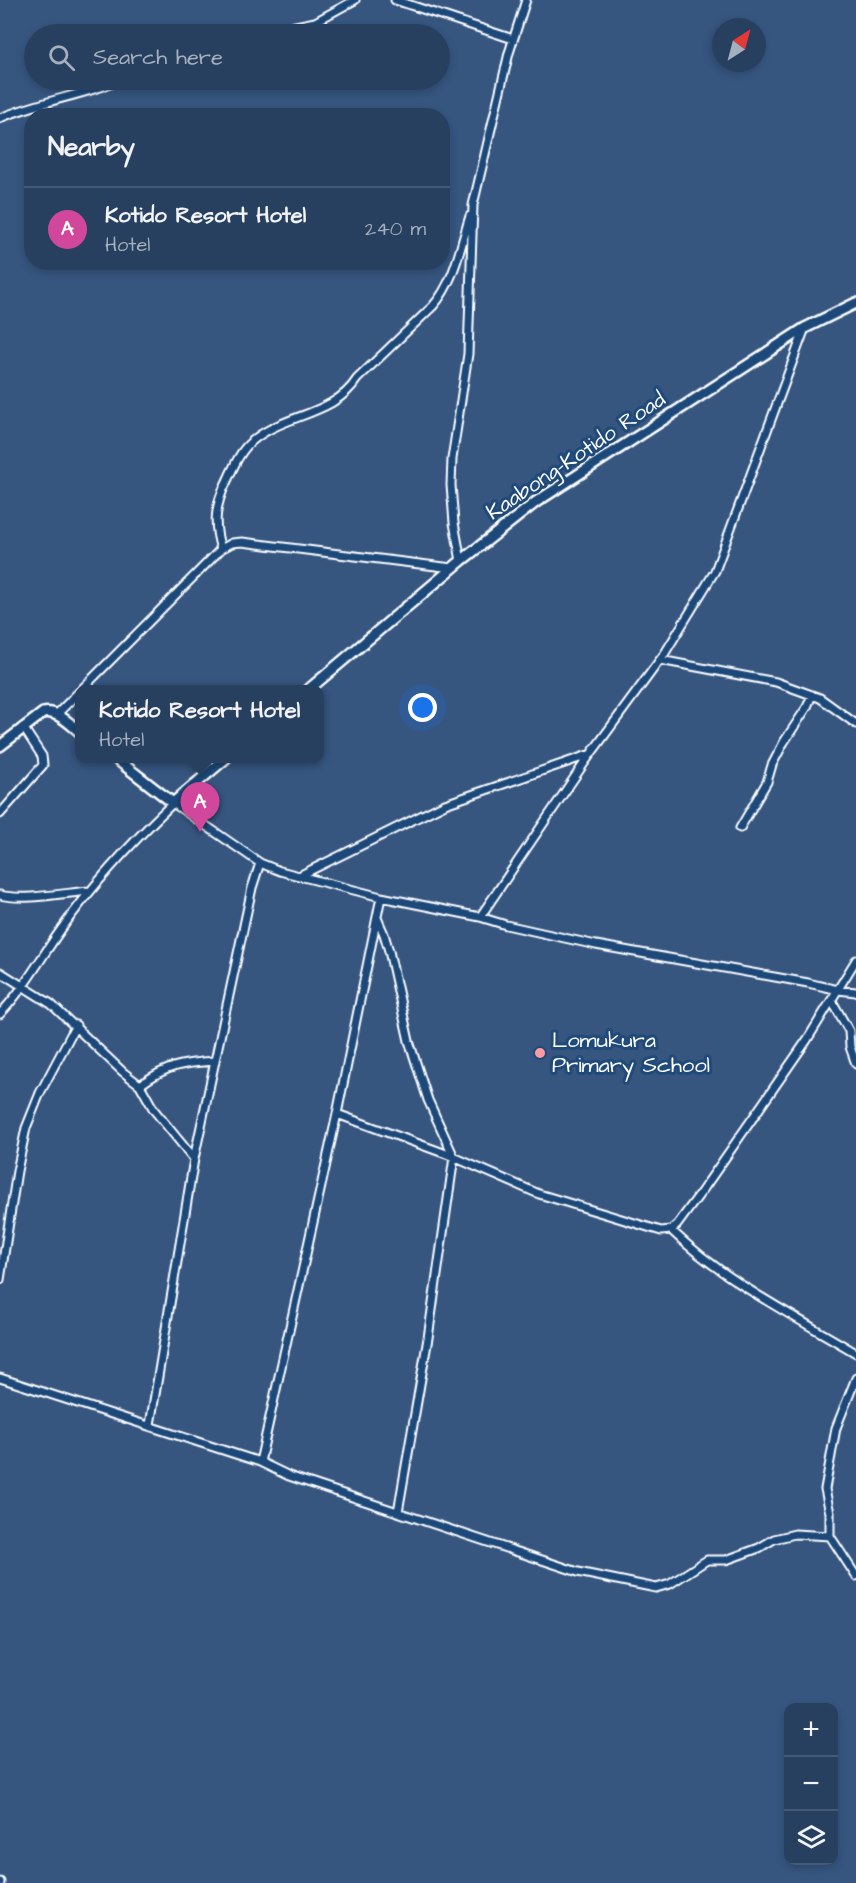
<!DOCTYPE html>
<html lang="en">
<head>
<meta charset="utf-8">
<style>
	body { margin:0; font-family:"Architects Daughter",sans-serif; background:#304766; color:#f1f3f6 }
	.controls { position:absolute; right:18px; bottom:18px; display:grid; overflow:hidden; border-radius:12px; box-shadow:0 3px 9px #0003 }
	.controls button { width:54px; height:54px; display:grid; place-items:center; padding:0; border:0; border-bottom:2px solid #445975; background:#284060; color:#f1f3f6; font:30px sans-serif }
	.compass { position:absolute; left:712px; top:18px; width:54px; height:54px; border-radius:50%; background:#284060; box-shadow:0 3px 9px #0003; rotate:36deg }
	.you { position:absolute; left:423px; top:708px; width:21px; height:21px; margin:-15px; border:4px solid #fff; border-radius:50%; background:#1a73e8; box-shadow:0 0 0 9px #1a73e833 }
	.badge { display:grid; place-items:center; width:39px; height:39px; border-radius:50%; background:#e797bd; color:#fff; font-size:20px; font-weight:700 }
	.pin { position:absolute; translate:-50% -50px; filter:drop-shadow(0 2px 3px #0008) }
	.pin::after { content:''; position:absolute; top:32px; width:21px; height:18px; background:inherit; clip-path:polygon(0 0,100% 0,50% 100%) }
	.popup { position:absolute; left:75px; top:685px; width:249px; height:78px; box-sizing:border-box; display:grid; place-content:center; border-radius:12px; background:#284060; filter:drop-shadow(0 2px 4px #0005); font-size:20px; white-space:nowrap; color:#a5afbd }
	.popup b { font-size:22px; color:#f1f3f6 }
	.popup::after { content:''; position:absolute; left:50%; top:100%; margin-left:-12px; border:12px solid transparent; border-top-color:#284060 }
	.list { margin:0; padding:0; list-style:none }
	h2 { display:flex; justify-content:space-between; align-items:center; height:78px; margin:0; padding:0 24px; font-size:26px }
	h2 small { font-size:20px; font-weight:400; color:#a5afbd }
	.list li { display:grid; grid-template-columns:39px 1fr auto; gap:18px; align-items:center; box-sizing:border-box; height:84px; padding:0 24px; border-top:2px solid #445975 }
	.list b { display:block; font-size:22px; white-space:nowrap }
	.list p { margin:0; font-size:20px; white-space:nowrap; color:#a5afbd }
	.list em { font-size:20px; font-style:normal; color:#a5afbd }
	.icon { flex:none; width:33px; height:33px; fill:none; stroke:currentColor; stroke-width:2; stroke-linecap:round; stroke-linejoin:round }
	.map { position:relative; flex:none; width:856px; height:1883px; overflow:hidden }
	.search { position:absolute; background:#284060; box-shadow:0 3px 9px #0003; left:24px; top:24px; width:426px; height:66px; display:flex; align-items:center; gap:15px; box-sizing:border-box; padding:0 21px; border-radius:33px; color:#a5afbd; font-size:22px }
	.panel { position:absolute; background:#284060; box-shadow:0 3px 9px #0003; left:24px; top:108px; width:426px; height:162px; border-radius:24px }
	.map>svg:first-child { display:block }
	.lines { fill:none; stroke-linecap:round; stroke-linejoin:round }
	.street-casing { stroke:#fff; stroke-width:11 }
	.secondary-casing { stroke:#fff; stroke-width:14 }
	.street { stroke:#1f4a7a; stroke-width:7 }
	.secondary { stroke:#1f4a7a; stroke-width:9 }
	.poi-dot { fill:#ff9aa2; stroke:#1f4a7a; stroke-width:2 }
	.labels { text-anchor:middle; dominant-baseline:central; stroke-width:6; stroke-linejoin:round; paint-order:stroke }
	.street-label { font-size:22px; fill:#fff; stroke:#1f4a7a }
	.poi-label { font-size:22px; fill:#fff; stroke:#1f4a7a; text-anchor:start }
</style>
</head>
<body>
<div class="map">
<svg width="856" height="1883" viewBox="0 0 856 1883">
	<rect width="100%" height="100%" fill="#365680"/>
	<filter id="ink" filterUnits="userSpaceOnUse"><feTurbulence type="fractalNoise" baseFrequency=".0167" numOctaves="2"/><feDisplacementMap in="SourceGraphic" scale="12" xChannelSelector="R" yChannelSelector="G"/><feConvolveMatrix kernelMatrix="1 2 1 2 8 2 1 2 1" color-interpolation-filters="sRGB"/></filter>
	<g filter="url(#ink)">
		<g class="lines">
			<defs>
				<path id="street" d="M395,0l118,39
					M257,34l58,-12 40,-22
					M0,118c39,-16 82,-23 121,-38
					M221,549c-8,-25 -6,-44 6,-68 6,-13 13,-30 24,-39 31,-28 83,-26 106,-63l76,-73c22,-25 27,-59 37,-90
					M461,561l-7,-38 -3,-38 1,-26 16,-105 5,-149 36,-152 17,-53
					M660,660l116,22 44,16 36,26
					M81,690l140,-141 11,-6 10,-1 210,26
					M57,714l23,-23
					M0,814l43,-49 -1,-9 -19,-29
					M740,828l27,-46 5,-17 12,-23 23,-35 5,-12
					M301,875l144,-71 146,-50
					M0,895c23,6 65,-2 90,-4
					M480,917l105,-155 80,-109 50,-82 90,-243
					M377,918l7,16 5,17 20,90 19,59 26,57 -26,181 -30,174
					M0,972l51,32 72,68 17,13 14,25 40,49
					M832,1001l17,30 1,16 6,17
					M0,1014c24,-25 40,-55 60,-83 33,-47 71,-88 113,-128l87,60 20,8 101,26 99,20 26,8 90,20 212,38 30,7 18,2
					M140,1085c27,-20 43,-22 75,-24
					M337,1114l112,41 90,39 122,37 10,-1 6,-5 25,-34 105,-151 49,-80
					M671,1230c52,50 123,86 185,123
					M0,1280l17,-109 9,-43 14,-35 36,-68
					M0,1378l260,84 29,14 259,86 30,10 78,16 14,-4 37,-24h19l33,-12 15,-9 21,-5 35,2
					M856,1378l-20,50 -11,61 5,24v23l26,40
					M150,1425l44,-266 58,-271 8,-25
					M260,1462l77,-348 44,-217
					M0,1882v1"/>
				<path id="secondary" d="M308,690l153,-129 75,-59 269,-174 51,-25
					M0,746l43,-33c14,-3 26,10 37,19
					M115,758l58,45 53,-45"/>
			</defs>
			<use href="#street" class="street-casing"/>
			<use href="#secondary" class="secondary-casing"/>
			<use href="#street" class="street"/>
			<use href="#secondary" class="secondary"/>
		</g>
	</g>
	<circle class="poi-dot" cx="540" cy="1053" r="6"/>
	<g class="labels">
		<g class="street-label">
			<text transform="translate(576 456) rotate(-34)">Kaabong-Kotido Road</text>
		</g>
		<g class="poi-label">
			<text x="552" y="1040">Lomukura<tspan x="552" dy="25">Primary School</tspan></text>
		</g>
	</g>
</svg>
<div class="controls">
<button>+</button>
<button>−</button>
<button><svg class="icon" aria-label="layers" viewBox="0 0 24 24"><path d="M12 4l9 5-9 5-9-5zM3 14l9 5 9-5"/></svg></button>
</div>
<svg class="compass" viewBox="-18 -18 36 36"><path d="M0-13l5 13h-10z" fill="#e53935"/><path d="M0 13l5-13h-10z" fill="#a5afbd"/></svg>
<div class="you"></div>
<div class="pin badge" style="left:200px;top:832px;background:#d1479c">A</div>
<div class="popup"><b>Kotido Resort Hotel</b>Hotel</div>
<div class="search"><svg class="icon" aria-label="search" viewBox="0 0 24 24"><circle cx="10" cy="10" r="6"/><path d="M15 15l6 6"/></svg>Search here</div>
<section class="panel">
<h2>Nearby<small></small></h2>
<ul class="list">
<li><span class="badge" style="background:#d1479c">A</span><div><b>Kotido Resort Hotel</b><p>Hotel</p></div><em>240 m</em></li>
</ul>
</section>
</div>
</body>
</html>
